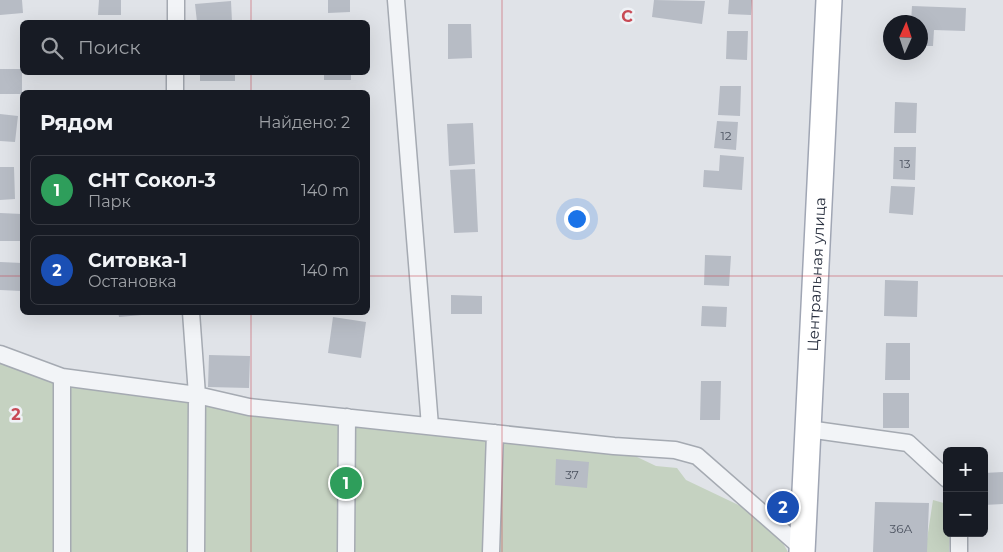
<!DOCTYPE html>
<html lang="ru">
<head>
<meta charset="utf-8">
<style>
	body { margin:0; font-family:Montserrat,sans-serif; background:#20242c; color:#f1f3f6 }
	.controls { position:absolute; right:15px; bottom:15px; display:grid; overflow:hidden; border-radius:8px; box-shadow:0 5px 20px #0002 }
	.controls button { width:45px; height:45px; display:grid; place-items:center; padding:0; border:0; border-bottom:1px solid #363941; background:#171b24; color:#f1f3f6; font:25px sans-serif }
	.compass { position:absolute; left:883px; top:15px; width:45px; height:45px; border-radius:50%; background:#171b24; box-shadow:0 5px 20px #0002; rotate:3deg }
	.you { position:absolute; left:576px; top:218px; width:18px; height:18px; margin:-12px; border:4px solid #fff; border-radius:50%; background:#1a73e8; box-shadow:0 0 0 8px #1a73e833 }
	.badge { display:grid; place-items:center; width:32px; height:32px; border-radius:50%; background:#ea580c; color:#fff; font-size:16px; font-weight:700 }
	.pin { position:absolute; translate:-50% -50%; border:2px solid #fff; box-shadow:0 1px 5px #0006 }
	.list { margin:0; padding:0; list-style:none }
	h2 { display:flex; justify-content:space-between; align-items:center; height:65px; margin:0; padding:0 20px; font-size:21px }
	h2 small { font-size:16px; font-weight:400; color:#9ea1a6 }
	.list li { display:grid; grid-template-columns:32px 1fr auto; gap:15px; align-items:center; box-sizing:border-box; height:70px; margin:0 10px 10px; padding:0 10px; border:1px solid #363941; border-radius:8px }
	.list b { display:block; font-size:19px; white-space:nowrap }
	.list p { margin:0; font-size:16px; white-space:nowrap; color:#9ea1a6 }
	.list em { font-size:16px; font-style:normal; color:#9ea1a6 }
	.icon { flex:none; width:28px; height:28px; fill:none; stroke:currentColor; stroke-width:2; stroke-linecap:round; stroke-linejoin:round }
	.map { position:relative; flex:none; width:1003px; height:552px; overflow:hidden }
	.search { position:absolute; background:#171b24; box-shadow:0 5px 20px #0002; left:20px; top:20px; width:350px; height:55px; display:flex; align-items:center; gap:12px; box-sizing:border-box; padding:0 18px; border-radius:8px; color:#9ea1a6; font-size:19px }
	.panel { position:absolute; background:#171b24; box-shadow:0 5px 20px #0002; left:20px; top:90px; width:350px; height:225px; border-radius:8px }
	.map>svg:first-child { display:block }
	.green { fill:#c5d2c1 }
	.building { fill:#b7bcc5 }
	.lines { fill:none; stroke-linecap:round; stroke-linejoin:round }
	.street-casing { stroke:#a5aab2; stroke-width:19 }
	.primary-casing { stroke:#a0a6b4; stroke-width:28 }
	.street { stroke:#f2f4f7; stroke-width:16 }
	.primary { stroke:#fff; stroke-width:25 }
	.grid { fill:none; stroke:#c84a55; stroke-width:1; stroke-opacity:0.55 }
	.labels { text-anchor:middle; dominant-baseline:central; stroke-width:5; stroke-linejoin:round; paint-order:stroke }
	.number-label { font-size:12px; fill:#4c5360 }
	.street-label { font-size:15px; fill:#29303f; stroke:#eff2f6 }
	.grid-label { font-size:16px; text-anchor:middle; font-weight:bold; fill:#c84a55; stroke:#eff2f6; stroke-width:5; stroke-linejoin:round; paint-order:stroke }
</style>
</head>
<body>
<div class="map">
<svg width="1003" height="552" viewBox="0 0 1003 552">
	<rect width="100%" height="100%" fill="#e0e3e8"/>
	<path class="green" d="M0,359l323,53 291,34 42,20 21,2 9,12 84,40 18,32h-788z
		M933,500l14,4v29h3l-1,19h-24z"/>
	<path class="building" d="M0,0h22l1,13 -23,2z
		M99,0h22v15h-23z
		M328,0h22v12l-22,1z
		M654,0l51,1 -3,23 -50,-7z
		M729,0h23l-1,15 -23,-1z
		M231,1l1,21h-35l-2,-18z
		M912,6l54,2 -1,23 -31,-1 -1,16h-13v-24h-9z
		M448,24h23l1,34 -24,1z
		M727,31h21l-1,29 -21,-1z
		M0,69h22v25h-22z
		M200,72h35v9h-35z
		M324,72h27v8h-27z
		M720,86h21l-1,30 -22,-1z
		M143,90v2h-33v-1z
		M348,90v2h-16v-1z
		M895,102l22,1 -1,30h-22z
		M0,114l18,2 -3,26 -15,-1z
		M717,121l21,1 -2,28 -22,-2z
		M473,123l2,41 -26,2 -2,-42z
		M894,147h22l-1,33 -22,-1z
		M720,155l24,2 -2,33 -39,-3 1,-17 15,1z
		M0,167h14l1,32 -15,1z
		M475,169l3,63 -24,1 -4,-63z
		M891,186l24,1 -2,28 -24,-2z
		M0,213l22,1v27h-22z
		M705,255l26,1 -2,30 -25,-1z
		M0,262l22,1v28l-22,-1z
		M885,280l33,1 -1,36 -33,-1z
		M451,295l31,1v18h-31z
		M702,306l25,1 -1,20 -25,-1z
		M118,312h35v2l-34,3z
		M333,317l33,5 -5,36 -33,-5z
		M886,343h24v37h-25z
		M209,355l41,1 -1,32 -41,-1z
		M701,381h20l-1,39h-20z
		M883,393h26v35h-26z
		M556,459l33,3 -2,26 -32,-3z
		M1003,472v32l-19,1v-32z
		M875,502l54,1 -2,49h-54z"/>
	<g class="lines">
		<defs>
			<path id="street" d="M396,0l34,426
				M176,22v-22
				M175,92v-20
				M191,312l6,83 -1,157
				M0,354l62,23 135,18 52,12 365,39 61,4 22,6 105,92
				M808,429l100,14 39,36
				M959,533v19
				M62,552v-175
				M346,552l1,-135
				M491,552l4,-119"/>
			<g id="primary">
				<path id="s1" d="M802,552l27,-552"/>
			</g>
		</defs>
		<use href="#street" class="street-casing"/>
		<use href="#primary" class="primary-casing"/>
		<use href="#street" class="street"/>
		<use href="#primary" class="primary"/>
	</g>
	<path class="grid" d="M251,0v22M502,0v552M752,0v552M251,72v20M0,276h22M368,276h635M251,312v240"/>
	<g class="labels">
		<g class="number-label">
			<text x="726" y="135">12</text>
			<text x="905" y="163">13</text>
			<text x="572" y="474">37</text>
			<text x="901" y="528">36А</text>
		</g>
		<g class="street-label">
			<text stroke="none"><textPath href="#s1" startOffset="278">Центральная улица</textPath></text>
		</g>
	</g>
	<g class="grid-label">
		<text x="627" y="22">C</text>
		<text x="16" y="420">2</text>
	</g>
</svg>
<div class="controls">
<button>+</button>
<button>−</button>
</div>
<svg class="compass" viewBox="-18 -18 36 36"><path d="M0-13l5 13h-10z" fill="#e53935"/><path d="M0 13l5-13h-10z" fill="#9ea1a6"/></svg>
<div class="you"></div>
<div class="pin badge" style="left:346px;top:483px;background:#2e9e5b">1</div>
<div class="pin badge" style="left:783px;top:507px;background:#1a4fb4">2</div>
<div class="search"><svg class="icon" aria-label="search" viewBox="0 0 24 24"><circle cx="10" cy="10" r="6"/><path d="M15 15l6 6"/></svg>Поиск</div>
<section class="panel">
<h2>Рядом<small>Найдено: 2</small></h2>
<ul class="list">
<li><span class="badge" style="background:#2e9e5b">1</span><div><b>СНТ Сокол-3</b><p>Парк</p></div><em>140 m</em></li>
<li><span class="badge" style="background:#1a4fb4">2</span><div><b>Ситовка-1</b><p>Остановка</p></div><em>140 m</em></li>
</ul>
</section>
</div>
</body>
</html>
